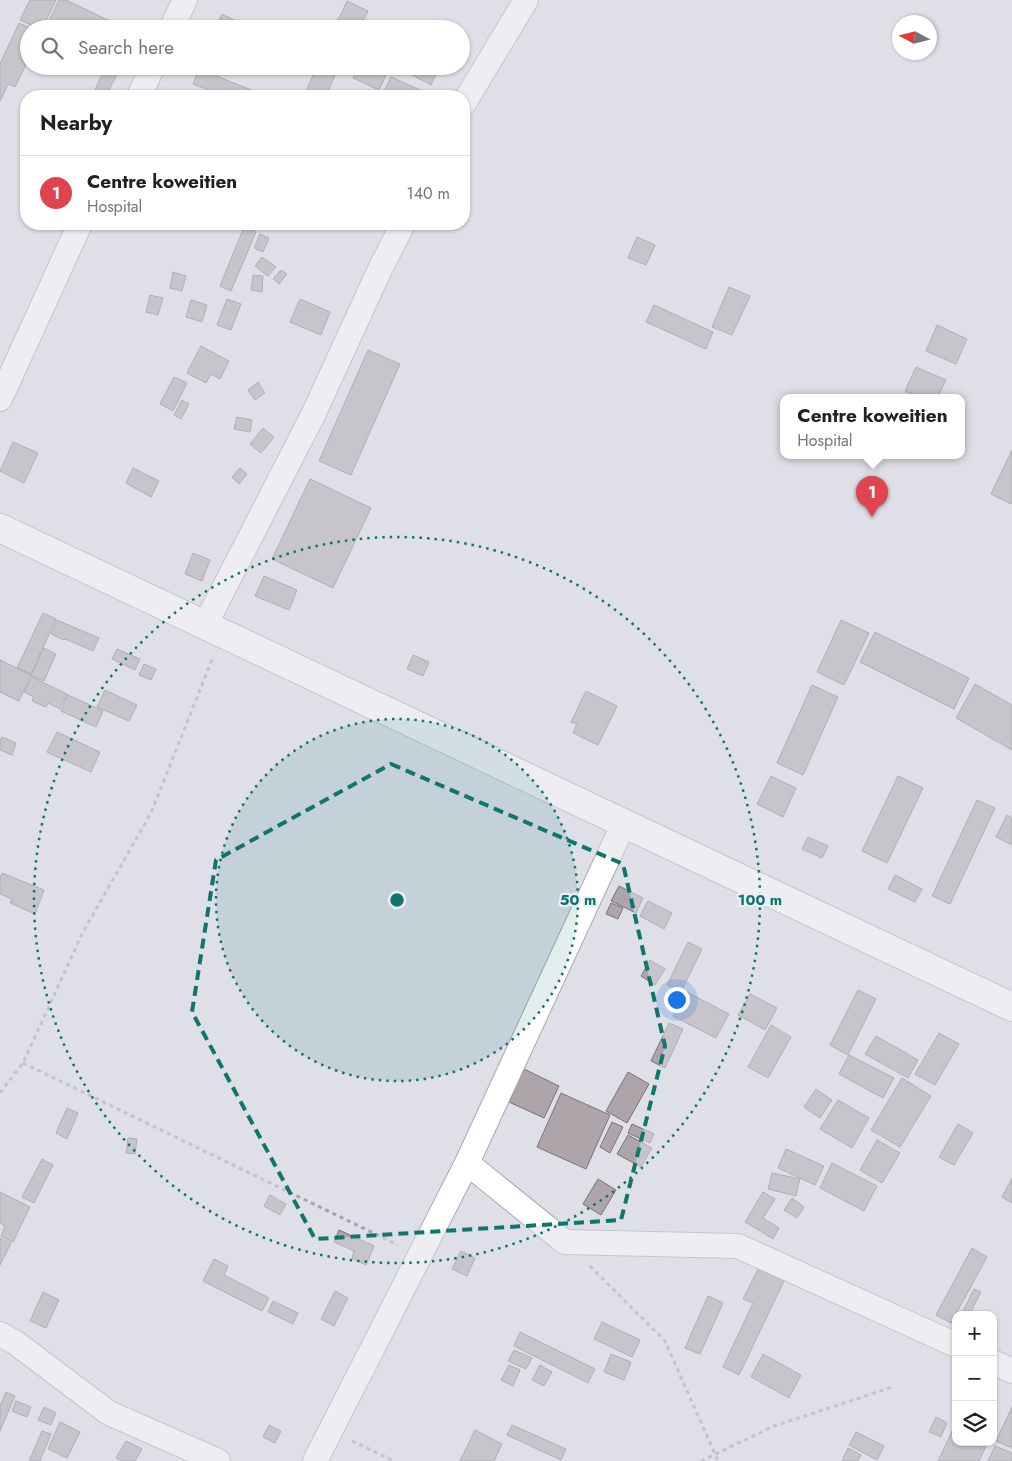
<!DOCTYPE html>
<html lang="en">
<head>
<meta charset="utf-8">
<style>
	body { margin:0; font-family:Jost,sans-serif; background:#f6f6f6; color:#202124 }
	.controls { position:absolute; right:15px; bottom:15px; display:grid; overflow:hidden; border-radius:10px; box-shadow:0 1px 4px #0004 }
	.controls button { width:45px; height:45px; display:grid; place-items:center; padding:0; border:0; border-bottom:1px solid #e0e0e0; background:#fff; color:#202124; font:25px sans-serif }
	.compass { position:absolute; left:892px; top:15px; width:45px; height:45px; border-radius:50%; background:#fff; box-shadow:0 1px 4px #0004; rotate:277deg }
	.you { position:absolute; left:676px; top:999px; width:18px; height:18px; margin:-12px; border:4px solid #fff; border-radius:50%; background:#1a73e8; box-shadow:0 0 0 8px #1a73e833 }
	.badge { display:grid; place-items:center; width:32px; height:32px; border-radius:50%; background:#a545ad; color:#fff; font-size:16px; font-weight:700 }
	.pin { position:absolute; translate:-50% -41px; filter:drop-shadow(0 1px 2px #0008) }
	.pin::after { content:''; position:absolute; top:26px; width:18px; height:15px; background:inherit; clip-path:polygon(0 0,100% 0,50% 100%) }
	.popup { position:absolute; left:780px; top:394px; width:185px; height:65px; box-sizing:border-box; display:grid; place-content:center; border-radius:10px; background:#fff; filter:drop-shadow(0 1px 4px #0005); font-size:16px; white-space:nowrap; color:#757577 }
	.popup b { font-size:19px; color:#202124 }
	.popup::after { content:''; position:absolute; left:50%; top:100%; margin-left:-10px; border:10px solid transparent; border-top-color:#fff }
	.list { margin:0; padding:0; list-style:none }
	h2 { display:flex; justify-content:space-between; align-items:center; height:65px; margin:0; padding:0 20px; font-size:21px }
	h2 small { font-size:16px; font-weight:400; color:#757577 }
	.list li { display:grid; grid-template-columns:32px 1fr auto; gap:15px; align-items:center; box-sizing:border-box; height:75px; padding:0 20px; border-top:1px solid #e0e0e0 }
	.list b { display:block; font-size:19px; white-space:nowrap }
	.list p { margin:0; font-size:16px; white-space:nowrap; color:#757577 }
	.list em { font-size:16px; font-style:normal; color:#757577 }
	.icon { flex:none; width:28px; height:28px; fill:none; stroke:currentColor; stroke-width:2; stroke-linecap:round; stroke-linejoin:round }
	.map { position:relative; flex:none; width:1012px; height:1461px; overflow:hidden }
	.search { position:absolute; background:#fff; box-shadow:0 1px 4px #0004; left:20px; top:20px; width:450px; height:55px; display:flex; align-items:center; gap:12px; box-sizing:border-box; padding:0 18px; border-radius:28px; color:#757577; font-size:19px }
	.panel { position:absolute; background:#fff; box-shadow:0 1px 4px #0004; left:20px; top:90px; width:450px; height:140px; border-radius:20px }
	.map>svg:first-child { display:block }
	.building { fill:#ada5a9; stroke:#7b7377 }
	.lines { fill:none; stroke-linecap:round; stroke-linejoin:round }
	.minor-casing { stroke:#a8a8b0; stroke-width:26 }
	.tertiary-casing { stroke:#a8a8b0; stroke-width:30 }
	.path { stroke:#a3a3aa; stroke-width:3; stroke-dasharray:4 4; stroke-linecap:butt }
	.minor { stroke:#fff; stroke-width:24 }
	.tertiary { stroke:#fff; stroke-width:28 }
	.marked { fill:none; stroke:#0f766e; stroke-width:4; stroke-dasharray:10 6; stroke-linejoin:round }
	.ring { fill:none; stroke:#0f766e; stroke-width:2.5; stroke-dasharray:2.5 5 }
	.centre { fill:#0f766e; stroke:#ededf5; stroke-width:2.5 }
	.ring-label { font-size:15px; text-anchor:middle; font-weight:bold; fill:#0f766e; stroke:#ededf5; stroke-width:4.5; stroke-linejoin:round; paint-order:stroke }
</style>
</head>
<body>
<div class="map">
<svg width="1012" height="1461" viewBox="0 0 1012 1461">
	<rect width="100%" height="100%" fill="#dfdfe8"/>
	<path class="building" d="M30,0h26l-14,29h-3l-19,-9z
		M59,0h7l61,29h-73l-7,-4z
		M347,1l21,10 -9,18h-25z
		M222,14l18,9 -3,6h-22z
		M267,22l13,7h-16z
		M19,23l13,6h-3v10l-8,16 8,3 -14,29 -7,-3 -8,17v-37z
		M106,66l12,6 -12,24h-14z
		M317,66h22l-13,30h-22z
		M358,66h10l18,9 -7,15 -26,-12z
		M416,66h24l-9,19 -19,-10z
		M199,69l67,27h-42l-31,-12z
		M391,77l38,17 -1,2h-38l-7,-3z
		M244,227l12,5 -25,59 -11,-5z
		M260,234l9,4 -6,14 -9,-4z
		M637,237l18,8 -9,20 -18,-7z
		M262,257l14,10 -8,9 -13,-10z
		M281,270l6,4 -8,10 -6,-5z
		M173,272l13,4 -4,15 -12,-3z
		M253,275l10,1 -1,16 -11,-2z
		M729,287l21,9 -18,39 -20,-8z
		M150,295l13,3 -5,17 -12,-3z
		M227,299l14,5 -10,26 -14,-5z
		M300,299l30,13 -9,23 -31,-13z
		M191,300l16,5 -5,17 -16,-5z
		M654,305l59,27 -7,17 -60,-27z
		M937,325l30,14 -11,25 -30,-13z
		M201,346l28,15 -9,18 -9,-5 -5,9 -19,-10z
		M368,350l32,14 -49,111 -32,-14z
		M916,367l30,13 -9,18h-17l-15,-7z
		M174,377l13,6 -14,28 -13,-7z
		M258,382l7,11 -10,7 -7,-10z
		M182,400l7,4 -8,15 -7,-4z
		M237,417l15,3 -2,12 -16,-3z
		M263,428l11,9 -13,16 -11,-9z
		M13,442l25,11 -14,30 -24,-12z
		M1012,450v51l-1,3 -20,-10z
		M133,468l26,13 -8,16 -25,-14z
		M240,468l7,6 -8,10 -7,-7z
		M310,479l61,29 -38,80 -61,-29z
		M193,553l17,7 -8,21 -17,-7z
		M264,576l33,14 -8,20 -34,-14z
		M43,613l13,6 -25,55 -14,-6z
		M57,620l42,18 -6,13 -28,-12 -1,1 -13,-6z
		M841,620l28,13 -25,52 -27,-13z
		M875,632l94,46 -15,31 -94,-47z
		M44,648l12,6 -12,27 -13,-5z
		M117,649l23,10 -5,11 -23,-11z
		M413,655l16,7 -6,14 -16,-7z
		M0,660l31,15 -12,26 -19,-9z
		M144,664l12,5 -5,11 -12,-5z
		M32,677l35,17 -7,15 -12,-6 -2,4 -14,-6 2,-4 -10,-5z
		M975,684l37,21v45l-56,-32z
		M812,685l26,12 -35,78 -26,-12z
		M105,690l32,15 -8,16 -32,-14z
		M586,691l31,15 -19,39 -25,-12 4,-9 -6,-2z
		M68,695l35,16 -7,16 -35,-16z
		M57,732l43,20 -9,20 -44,-20z
		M2,737l14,6 -4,12 -12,-5v-9z
		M771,776l25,12 -13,29 -26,-13z
		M898,776l25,12 -36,75 -25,-12z
		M977,800l18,8 -45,96 -18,-8z
		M1007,815l5,3v27l-16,-8z
		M808,837l20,9 -6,12 -20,-9z
		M2,873l42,17 -9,24 -25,-11 2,-4 -12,-5v-16z
		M895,875l27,14 -7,13 -27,-13z
		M619,886l24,12 -7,15 -25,-12z
		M648,901l24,12 -8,16 -24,-13z
		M611,903l12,5 -5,11 -12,-5z
		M688,942l14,7 -21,43 -14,-7z
		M650,960l15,9 -10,16 -14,-9z
		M858,990l18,9 -28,56 -18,-10z
		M685,991l44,23 -13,24 -43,-22z
		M750,994l27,14 -12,22 -27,-15z
		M669,1023l14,6 -18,39 -14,-7z
		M771,1025l20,12 -23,41 -20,-11z
		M939,1033l20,11 -24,41 -20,-11z
		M876,1036l42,24 -10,18 -43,-24z
		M849,1055l45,23 -11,20 -44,-24z
		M524,1069l35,17 -15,32 -35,-16z
		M628,1072l21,12 -22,39 -21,-12z
		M902,1078l29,18 -31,51 -29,-17z
		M816,1089l16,11 -12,18 -16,-11z
		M561,1093l49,22 -24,54 -49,-22z
		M838,1100l31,18 -17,30 -32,-19z
		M67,1108l11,5 -11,26 -11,-6z
		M612,1122l11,5 -13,26 -10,-6z
		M632,1124l22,10 -4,9 -22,-10z
		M958,1124l15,9 -19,32 -15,-8z
		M628,1135l24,13 -11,19 -24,-13z
		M128,1138l9,1 -2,15 -9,-1z
		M877,1140l23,13 -18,30 -22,-13z
		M786,1149l38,17 -9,19 -37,-17z
		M42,1159l11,6 -19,38 -12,-6z
		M832,1163l45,23 -13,25 -44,-23z
		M772,1173l28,6 -4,17 -28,-7z
		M1012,1178v25l-10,-6z
		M598,1179l18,11 -15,25 -18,-11z
		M0,1192l30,15 -17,35 -12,-6 4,-10 -5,-3z
		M763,1192l12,7 -12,19 16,10 -6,11 -28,-17z
		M270,1195l16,9 -6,11 -16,-9z
		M792,1198l12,9 -7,11 -13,-8z
		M339,1230l35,16 -8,19 -14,-7 2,-7 -20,-9z
		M0,1238l11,5 -11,22z
		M972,1248l15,9 -36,66 -15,-8z
		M461,1251l14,7 -8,18 -15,-7z
		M214,1259l14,7 -4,9 45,23 -7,13 -59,-30z
		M758,1269l26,12 -45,94 -16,-8 30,-64 -10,-4z
		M974,1289l7,3 -12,23h-8z
		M335,1291l13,7 -14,28 -13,-7z
		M43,1292l16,8 -13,28 -16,-7z
		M708,1296l15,7 -23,51 -15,-6z
		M273,1301l25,12 -5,11 -25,-12z
		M602,1322l38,18 -8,17 -38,-18z
		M520,1332l75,37 -7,14 -74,-37z
		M514,1350l18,8 -6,11 -18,-8z
		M611,1354l20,8 -7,18 -20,-8z
		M763,1354l38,21 -12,23 -38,-21z
		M509,1365l11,5 -7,16 -12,-6z
		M540,1365l12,7 -8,14 -12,-6z
		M6,1392l9,4 -15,35v-25z
		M16,1401l15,6 -4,10 -15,-6z
		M44,1407l12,6 -5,12 -13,-5z
		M1012,1407v41l-16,-7z
		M936,1417l11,6 -6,14 -12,-5z
		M60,1422l20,10 -13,26 -19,-9z
		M269,1425l12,6 -6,12 -12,-6z
		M512,1425l54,24 -5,11 -54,-25z
		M955,1425l1,17h32l-9,19h-41z
		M475,1430l27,14 -8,17h-34z
		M42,1431l9,3 -11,27h-11z
		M856,1432l28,14 -7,14 -28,-15z
		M126,1441l16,8 -7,12h-13l-6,-3z
		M995,1446l17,7v8h-24z
		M848,1448l13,7 -3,6h-16z"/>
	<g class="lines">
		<defs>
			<path id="minor" d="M171,29l14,-29
				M139,96l14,-30
				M464,103l62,-103
				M0,399l80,-175
				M205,625l108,-210 68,-148 22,-43
				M467,1163l98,79 173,4 218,99
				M0,1334l16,9 93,70 109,48
				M993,1362l19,9
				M315,1461l152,-298 157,-340"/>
			<path id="tertiary" d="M0,528l1012,479"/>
		</defs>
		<use href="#minor" class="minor-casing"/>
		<use href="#tertiary" class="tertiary-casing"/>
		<path class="path" d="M23,1063l375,182
			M0,1093l23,-30 60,-131 68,-119 62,-156
			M590,1266l75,75 53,120
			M352,1441l42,20
			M701,1461l73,-35 119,-39"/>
		<use href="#minor" class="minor"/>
		<use href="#tertiary" class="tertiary"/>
	</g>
	<path d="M0 0H1012V1461H0ZM391,764l232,100 42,182 -44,174 -306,19 -123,-227 24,-152z" fill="#dfdfe8" fill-opacity=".55" fill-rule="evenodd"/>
	<path class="marked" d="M391,764l232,100 42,182 -44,174 -306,19 -123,-227 24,-152z"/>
	<circle cx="397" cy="900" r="181" fill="#0f766e" fill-opacity=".12"/>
	<g class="ring">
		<circle cx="397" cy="900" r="181"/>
		<circle cx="397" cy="900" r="363"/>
	</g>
	<circle cx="397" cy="900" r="8" class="centre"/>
	<g class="ring-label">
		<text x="578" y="905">50 m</text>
		<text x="760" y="905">100 m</text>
	</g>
</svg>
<div class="controls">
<button>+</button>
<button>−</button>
<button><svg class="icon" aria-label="layers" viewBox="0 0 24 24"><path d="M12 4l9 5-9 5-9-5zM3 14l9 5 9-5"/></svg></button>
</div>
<svg class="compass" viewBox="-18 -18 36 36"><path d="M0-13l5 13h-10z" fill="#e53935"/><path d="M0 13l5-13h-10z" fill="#757577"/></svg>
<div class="you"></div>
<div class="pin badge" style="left:872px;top:517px;background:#e0444e">1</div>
<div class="popup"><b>Centre koweitien</b>Hospital</div>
<div class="search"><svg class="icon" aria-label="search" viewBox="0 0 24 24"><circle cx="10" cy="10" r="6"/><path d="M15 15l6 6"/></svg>Search here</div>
<section class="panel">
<h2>Nearby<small></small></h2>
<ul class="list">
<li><span class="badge" style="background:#e0444e">1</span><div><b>Centre koweitien</b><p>Hospital</p></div><em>140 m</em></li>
</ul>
</section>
</div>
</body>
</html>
